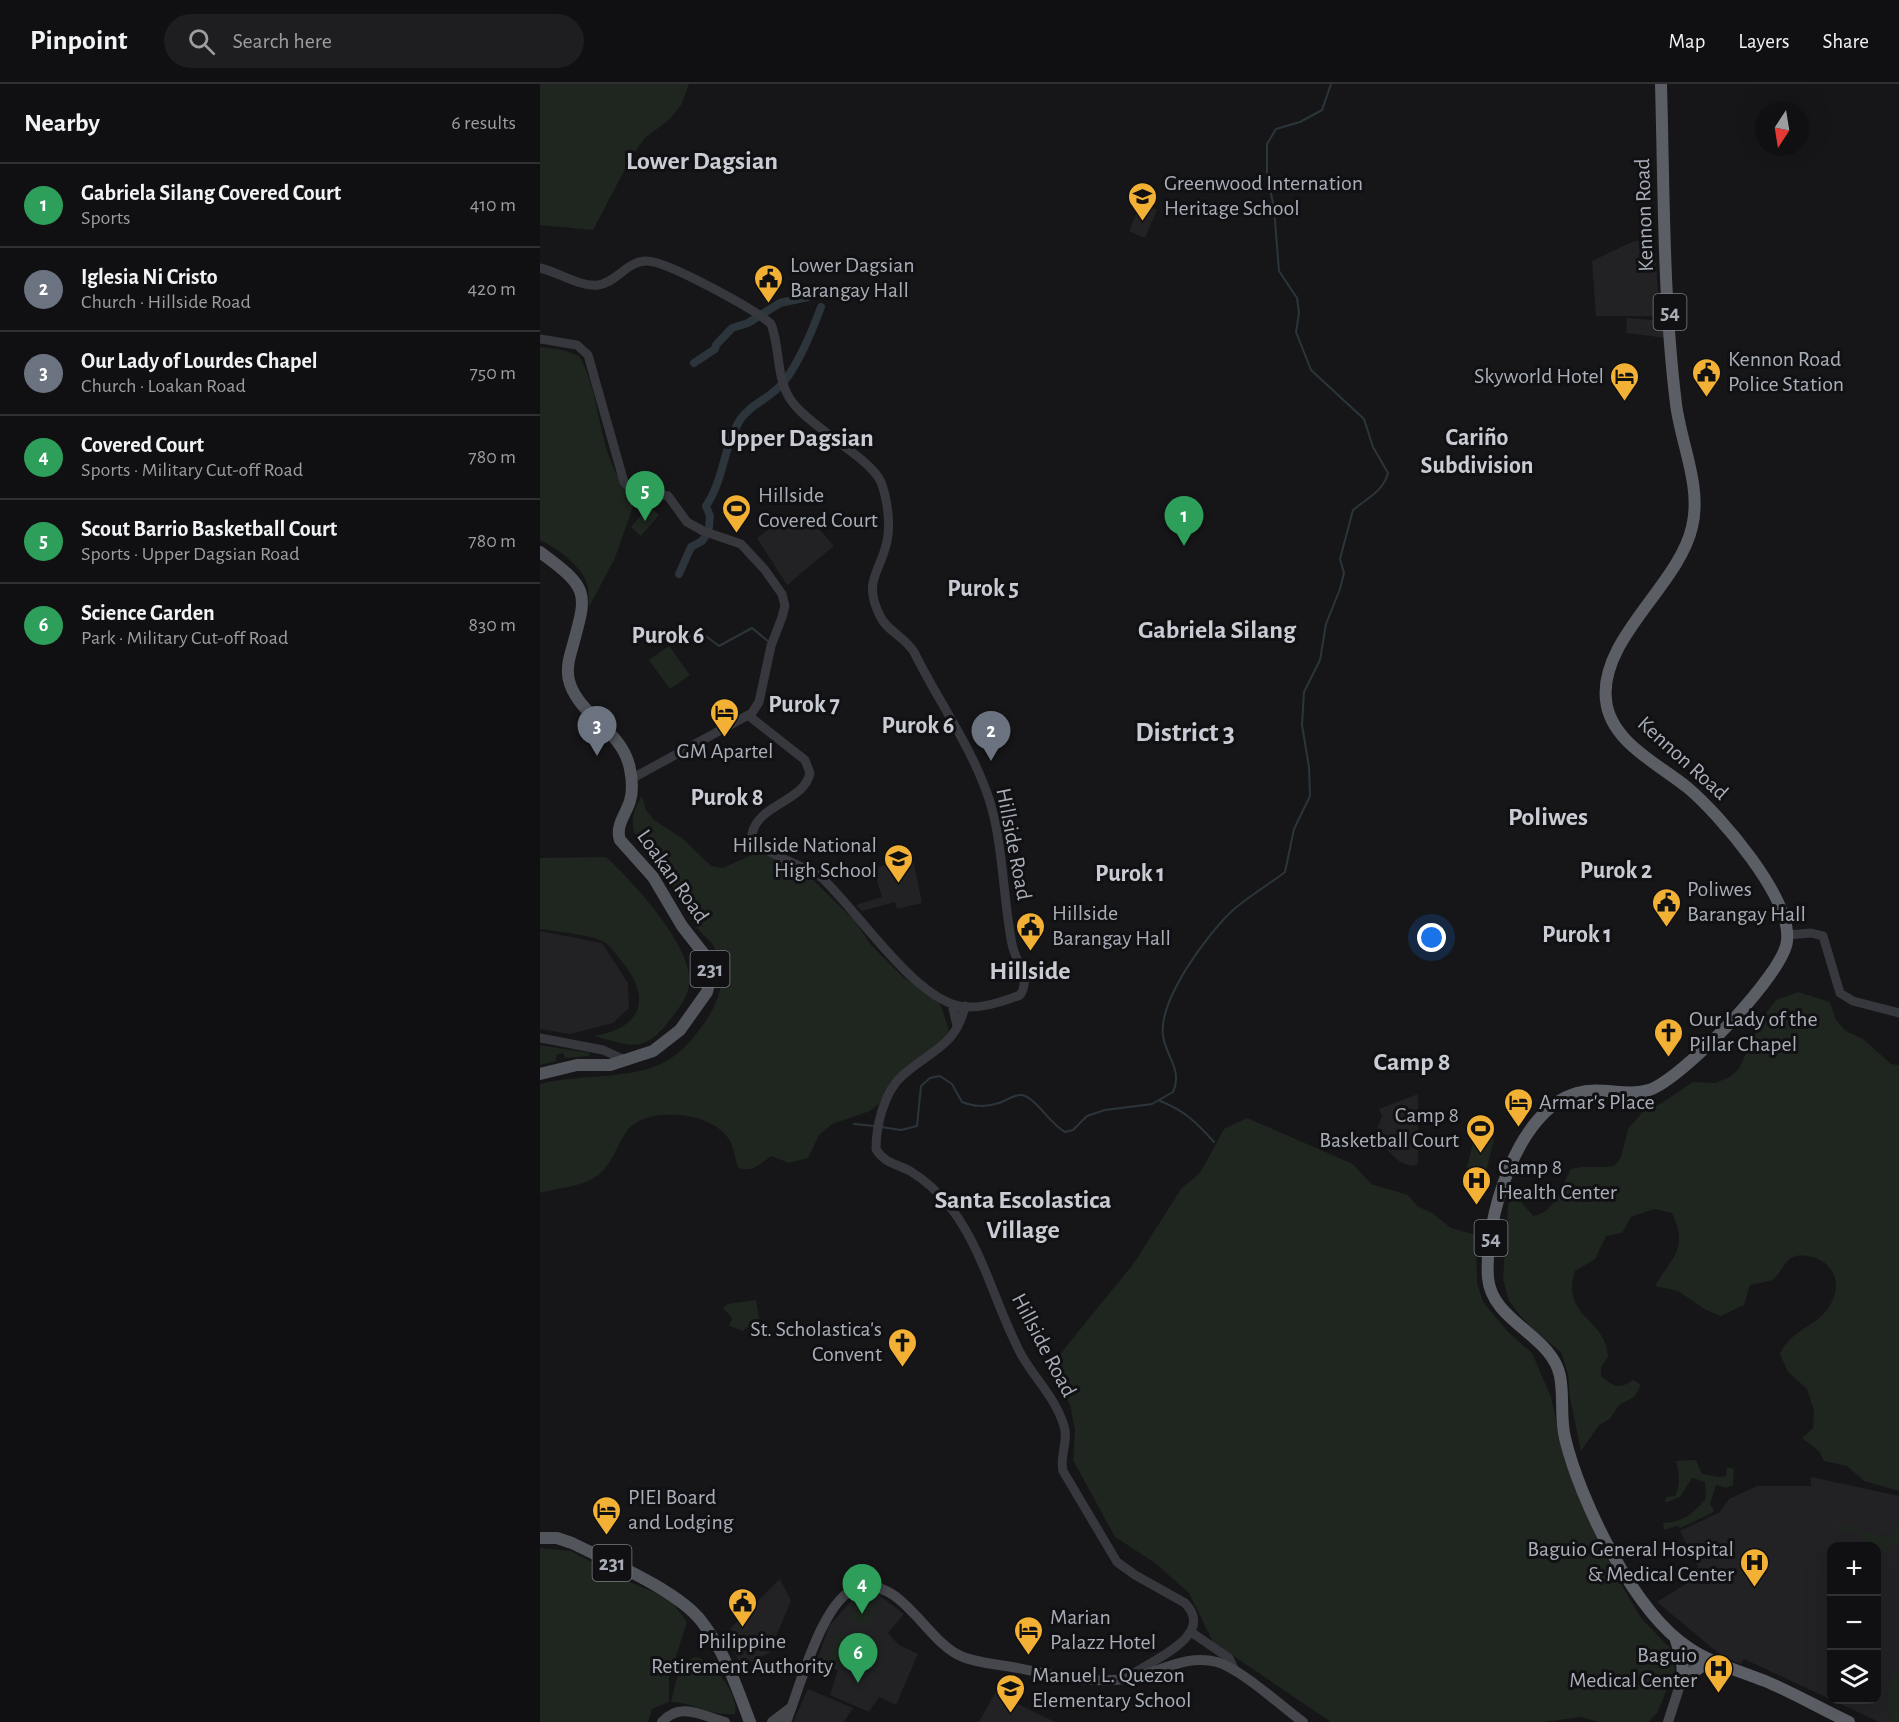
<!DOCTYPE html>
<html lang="en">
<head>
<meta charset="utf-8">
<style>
	body { margin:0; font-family:"Alegreya Sans",sans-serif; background:#1e1e20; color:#f1f3f6 }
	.controls { position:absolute; right:18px; bottom:18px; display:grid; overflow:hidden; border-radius:12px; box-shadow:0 6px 24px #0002 }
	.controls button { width:54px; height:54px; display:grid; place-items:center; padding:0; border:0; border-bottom:2px solid #303032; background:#101012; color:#f1f3f6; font:30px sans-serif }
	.compass { position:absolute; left:1215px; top:18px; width:54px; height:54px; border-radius:50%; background:#101012; box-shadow:0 6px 24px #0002; rotate:192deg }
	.you { position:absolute; left:892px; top:854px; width:21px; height:21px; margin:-15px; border:4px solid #fff; border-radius:50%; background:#1a73e8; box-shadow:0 0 0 9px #1a73e833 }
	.badge { display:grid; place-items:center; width:39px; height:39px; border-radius:50%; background:#7c3aed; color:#fff; font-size:20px; font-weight:700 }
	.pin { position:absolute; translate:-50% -50px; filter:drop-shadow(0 2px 3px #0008) }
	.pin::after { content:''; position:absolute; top:32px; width:21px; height:18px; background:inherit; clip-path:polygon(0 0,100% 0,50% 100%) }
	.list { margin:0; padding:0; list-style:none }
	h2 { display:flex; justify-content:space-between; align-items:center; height:78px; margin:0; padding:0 24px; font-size:26px }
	h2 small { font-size:20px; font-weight:400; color:#9c9d9f }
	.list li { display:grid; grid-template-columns:39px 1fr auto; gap:18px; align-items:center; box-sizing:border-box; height:84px; padding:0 24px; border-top:2px solid #303032 }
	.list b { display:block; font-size:22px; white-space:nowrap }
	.list p { margin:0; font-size:20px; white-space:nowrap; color:#9c9d9f }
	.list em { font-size:20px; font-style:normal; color:#9c9d9f }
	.icon { flex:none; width:33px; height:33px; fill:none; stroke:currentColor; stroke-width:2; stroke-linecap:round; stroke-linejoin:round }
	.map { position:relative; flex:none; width:1359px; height:1638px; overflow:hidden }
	header { display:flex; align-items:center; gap:36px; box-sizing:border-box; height:84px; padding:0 30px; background:#101012; border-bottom:2px solid #303032 }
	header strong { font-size:28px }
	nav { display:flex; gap:33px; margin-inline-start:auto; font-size:21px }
	.search { width:420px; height:54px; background:#1e1e20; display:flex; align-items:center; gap:15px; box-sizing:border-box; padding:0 21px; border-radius:33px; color:#9c9d9f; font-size:22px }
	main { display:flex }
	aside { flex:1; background:#101012 }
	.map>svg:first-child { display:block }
	.built { fill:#222225; fill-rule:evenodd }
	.green { fill:#1e261f }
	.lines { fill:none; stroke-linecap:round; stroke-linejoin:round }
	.stream { stroke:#2c353c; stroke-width:2 }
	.canal { stroke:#2c353c; stroke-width:8 }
	.tertiary { stroke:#37383d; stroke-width:9 }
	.secondary { stroke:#45474d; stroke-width:10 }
	.primary { stroke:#53555c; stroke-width:12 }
	.trunk { stroke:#5b5e65; stroke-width:12 }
	.labels { text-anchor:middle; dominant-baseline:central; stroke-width:6; stroke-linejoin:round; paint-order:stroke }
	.shield { fill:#111113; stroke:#7b7e86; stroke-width:1.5 }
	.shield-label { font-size:21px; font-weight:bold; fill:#a8adb8 }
	.poi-label { font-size:22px; fill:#a8adb8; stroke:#111113; text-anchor:start }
	.street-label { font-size:22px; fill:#a8adb8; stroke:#111113 }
	.neighbourhood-label { font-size:24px; font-weight:bold; fill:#c9ccd4; stroke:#111113 }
	.quarter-label { font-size:26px; font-weight:bold; fill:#c9ccd4; stroke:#111113 }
	.district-label { font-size:28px; font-weight:bold; fill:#c9ccd4; stroke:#111113 }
</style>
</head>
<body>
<header>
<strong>Pinpoint</strong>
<div class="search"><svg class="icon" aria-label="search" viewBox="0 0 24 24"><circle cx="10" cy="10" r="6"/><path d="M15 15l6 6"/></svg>Search here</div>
<nav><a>Map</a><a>Layers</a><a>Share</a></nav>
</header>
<main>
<aside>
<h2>Nearby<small>6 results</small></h2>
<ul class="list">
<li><span class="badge" style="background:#2e9e5b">1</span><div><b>Gabriela Silang Covered Court</b><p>Sports</p></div><em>410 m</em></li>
<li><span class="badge" style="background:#6b7280">2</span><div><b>Iglesia Ni Cristo</b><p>Church · Hillside Road</p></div><em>420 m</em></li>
<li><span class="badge" style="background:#6b7280">3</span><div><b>Our Lady of Lourdes Chapel</b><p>Church · Loakan Road</p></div><em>750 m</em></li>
<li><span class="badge" style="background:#2e9e5b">4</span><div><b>Covered Court</b><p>Sports · Military Cut-off Road</p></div><em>780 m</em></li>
<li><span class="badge" style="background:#2e9e5b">5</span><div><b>Scout Barrio Basketball Court</b><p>Sports · Upper Dagsian Road</p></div><em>780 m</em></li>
<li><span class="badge" style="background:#2e9e5b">6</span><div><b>Science Garden</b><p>Park · Military Cut-off Road</p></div><em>830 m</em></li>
</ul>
</aside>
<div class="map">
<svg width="1359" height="1638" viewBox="0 0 1359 1638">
	<rect width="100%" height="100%" fill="#161618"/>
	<path class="built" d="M601,119l16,7 -12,28 -16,-7z
		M1114,154l6,78h-64l-4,-55 40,-19z
		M1087,234l38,3 1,17 -40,-5z
		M256,435l10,10 7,-7 21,24 -47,39 -30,-47 20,-15z
		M373,775l9,44 -25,6 -2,-7 -33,9 -6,-6 26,-8 -9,-29z
		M0,847l62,12 26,40 1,25 -16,15 -43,11 -30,-5z
		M878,1010v70l-7,2 -11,-4 -17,-16 -4,-10 -1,-9 4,-11 -3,-7z
		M1271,1393l88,19v226h-20l-135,-63 -3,5 -18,-7 -66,-55 45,-28 -22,-43 40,-19 9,-13 28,-13h54zM1292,1462h44v154h-44z
		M240,1495l11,22 -22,52 -28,14 -7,-16 -11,-15z
		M318,1509l21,2 25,19 -16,19 11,12 19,9 -22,51 -17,-8 -10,15 -39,-17 8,-25 -22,-7 13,-37z
		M268,1605l45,19 -9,14h-51z
		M455,1609l60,29h-76z"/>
	<path class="green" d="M0,0h149l-8,21 -11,14 -25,19 -12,16 -40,76 -53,-5z
		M0,263l23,3 16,6c26,44 16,107 57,142l-21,60 -26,49c-1,-7 0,-17 -2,-24 -6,-17 -31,-36 -47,-43z
		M109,422l10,9 -18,21 -10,-9z
		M129,562l21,29 -20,14 -21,-29z
		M102,712l4,14 8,10 28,18 29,28 12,2 33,-15 11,-1 37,19 50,49 18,26 31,31 31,19 7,10 8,24 -2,6 -57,51 -10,16 -10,8 -38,13 -13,11 -11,23 -19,5 -18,-7c-11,8 -20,18 -33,11 -3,-8 -4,-19 -8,-26 -16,-28 -71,-34 -96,-17 -14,9 -19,39 -37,52 -17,12 -38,11 -57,17v-109c38,-10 79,-4 116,-18 21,-8 34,-24 47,-41 18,-25 28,-57 7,-84 -4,-4 -9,-8 -13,-13 -11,-15 -20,-34 -30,-51 -19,-29 -50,-42 -25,-81z
		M66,773c26,24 89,91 83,128 -2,14 -12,26 -20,36 -26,34 -39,24 -76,15 47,-7 60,-36 30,-73 -6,-7 -12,-17 -19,-21 -12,-7 -49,-11 -64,-13v-71z
		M1258,908l32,10 6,18 10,11 17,8 28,25 8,1v426l-35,-10 -17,-15 -23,-5 -5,-10 -17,-13 11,-10 1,-18 -7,-21 -19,-17 -8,-18c11,-25 35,-26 49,-47 15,-23 5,-47 -22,-51 -22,-3 -21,11 -34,24l-23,5 -6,20 -23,11 -15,-6 -28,-19 -23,-5c17,-29 34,-37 17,-73l-18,-4 -23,8 -9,16 -16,3 -11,23 -20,12c-15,46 32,47 33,86l-7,10v9c13,11 18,14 32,4l8,5 -7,12 -15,8 -9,14 -11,6 -18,26 -11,-53 -2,-24 -7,-22 -29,-23 -13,-15 -10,-13 -6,-22 5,-72 3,-13 8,-1 3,10 11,13c23,-4 27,-28 38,-47 17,-5 27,0 43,-3l7,-9 7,-28 18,-21 14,-4 33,-22 22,1 15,-6 9,-8 23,-51 14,-18z
		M0,961l50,8 -1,3 -24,2 -2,-5 -7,2v6l-16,4z
		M707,1034l106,46 18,20 37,11 9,11 15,7 19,15 25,7 1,48 6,19 26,31 23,20 19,44 8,37 55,138 27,46 30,31 4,21 -18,43 -9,9h-49l-18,-5 -38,5h-212l-118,-80 -24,-49 -34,-30 -40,-26 -42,-77 2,-30 -5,-26 -22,-35 86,-106 47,-74 19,-16 24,-44z
		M935,1050l19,5 -8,33 -19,-4z
		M216,1216l4,25 -13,2 -4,4 -14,-5 3,-8 -9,-10 5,-4z
		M1156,1376l6,14 16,3 8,-1 1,-9 7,2 -1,16 -7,3 -10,-3 -6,19 4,7 -4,3 -30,14 -3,-2 -13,4 -1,-7c20,-1 30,-9 43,-25l-1,-16 -13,-4 -12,19 -15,6 1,-6 9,-1c6,-12 4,-23 1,-35z
		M1359,1437v21l-22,12 -1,-8h-10l-7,-15h-17l-12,-4c26,-6 38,14 65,7z
		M0,1464l31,3 54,29 45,19 17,23 -18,56v24l-17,7 -4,13h-108z
		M318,1510l19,4 -8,28 -20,-6z
		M297,1549l19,6 -11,30 -18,-6z
		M156,1573c17,3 44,39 39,57 -22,3 -42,-12 -64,-12 4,-16 7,-41 25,-45z
		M1359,1589v49h-10l-2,-37z"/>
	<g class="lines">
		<path class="stream" d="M140,558l19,-11 20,15 33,-18 17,14
			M620,1017c24,9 37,22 54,41
			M314,1040l21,2
			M341,1043l20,3 16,-4 4,-40 9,-8 10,-2 12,8 10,18c13,5 23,5 37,1 7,-2 15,-9 23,-8 13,2 29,30 43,37l8,-2 14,-14 18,-6 47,-6 21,-12c10,-21 -7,-36 -10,-56 -5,-36 45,-103 70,-126 16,-14 35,-25 52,-38l9,-43 16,-33 -1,-29 -7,-42 2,-33 16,-32 6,-36 14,-35 4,-16 -4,-14 13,-49c14,-12 30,-18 35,-37l-15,-26 -9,-28 -53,-49 -15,-38 3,-19 -2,-15 -18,-27 -5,-63 -7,-34v-30l9,-15 24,-7 22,-12 9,-26"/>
		<path class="canal" d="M154,279l21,-14 1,-4 16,-17 16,-5 32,-20 28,-6
			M169,443l1,-11 -4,-10c18,-26 17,-59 34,-86 10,-15 26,-20 38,-32 17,-15 35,-59 43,-81
			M139,490l12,-27 11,-6 5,-7"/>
		<path class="tertiary" d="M0,184c18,4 39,19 58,17 18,-2 30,-25 49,-24 20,0 109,49 124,63 10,25 4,56 22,79 19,25 77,55 88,79 6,16 10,42 6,59 -6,31 -25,39 -7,75 7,15 25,21 34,36 24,49 58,95 75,147 14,42 14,100 23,145 3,17 20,35 8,51 -15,6 -37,13 -54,12 -48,-2 -108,-96 -144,-129 -15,-13 -69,-26 -70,-44 6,-30 52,-32 58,-61l-5,-13 -56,-44
			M0,255l37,6 11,10 36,127 6,6 38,8 19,26 16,9 38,13 24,26 17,24 3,12 -3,11 -11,29 -12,56 -7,11 -121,66
			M1248,851l23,-2 12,3 17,57 13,8 46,12
			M412,920l5,22
			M425,922c-9,41 -36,45 -63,70 -18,16 -26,50 -26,73 8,14 21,15 34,22 15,9 30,23 41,37 33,43 45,100 71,148 14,24 34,43 42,70 5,16 -5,29 -1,45l54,91 18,13 50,28c33,34 -39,59 -58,75
			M0,954l63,12 24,11
			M651,1548l38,26 6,13"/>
		<path class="secondary" d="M122,1638c18,-21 41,-6 63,0
			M232,1638l17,-13
			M246,1638c13,-31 36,-124 71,-134 45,-13 70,56 106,69 15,6 33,7 49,10 37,7 75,17 113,12 32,-4 59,-26 92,-17 24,7 64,44 86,60
			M1128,1638l11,-34 18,-35"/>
		<path class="primary" d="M0,468c52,38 47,41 31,100 -3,10 -5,21 -1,32 12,34 53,47 60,85 2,10 3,22 0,32 -4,13 -15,25 -10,39l33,37 29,49 25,32 4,17 -4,17 -27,38 -27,21 -43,14h-33l-37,9
			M0,1454h17l15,5c36,18 107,48 130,79 23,30 35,66 48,100"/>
		<path class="trunk" d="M1121,0c3,106 2,215 15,320 5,40 26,83 16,123 -13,58 -93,112 -86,173 4,42 53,64 82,88 32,27 104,110 99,153 -3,33 -106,139 -138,149 -23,7 -48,-4 -72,3 -61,17 -93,129 -89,185 4,44 64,57 72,98 4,20 0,41 5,62 15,63 69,174 124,210 22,15 51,23 76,33 29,12 56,28 84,41
			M1135,1553l7,23 1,19
			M1143,1595l19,-13 17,-3"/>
	</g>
	<defs>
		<symbol id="school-pin" viewBox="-11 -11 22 30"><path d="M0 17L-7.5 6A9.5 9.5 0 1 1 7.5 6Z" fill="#f2b134" stroke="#111113"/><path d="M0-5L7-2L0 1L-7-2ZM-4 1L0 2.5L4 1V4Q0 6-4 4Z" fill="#111"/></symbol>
		<symbol id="civic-pin" viewBox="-11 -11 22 30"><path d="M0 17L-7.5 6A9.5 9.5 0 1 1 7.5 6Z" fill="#f2b134" stroke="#111113"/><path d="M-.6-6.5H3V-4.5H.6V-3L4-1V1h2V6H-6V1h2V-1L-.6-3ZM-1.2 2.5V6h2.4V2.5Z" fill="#111"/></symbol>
		<symbol id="hotel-pin" viewBox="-11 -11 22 30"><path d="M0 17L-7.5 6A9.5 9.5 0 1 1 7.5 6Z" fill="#f2b134" stroke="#111113"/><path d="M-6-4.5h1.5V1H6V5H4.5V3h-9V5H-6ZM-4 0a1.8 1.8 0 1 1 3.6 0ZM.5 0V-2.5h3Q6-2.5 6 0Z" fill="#111"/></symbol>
		<symbol id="stadium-pin" viewBox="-11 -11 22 30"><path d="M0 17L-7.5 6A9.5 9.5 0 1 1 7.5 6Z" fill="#f2b134" stroke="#111113"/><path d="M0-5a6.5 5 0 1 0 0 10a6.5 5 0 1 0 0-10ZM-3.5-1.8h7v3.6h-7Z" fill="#111"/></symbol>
		<symbol id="church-pin" viewBox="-11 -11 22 30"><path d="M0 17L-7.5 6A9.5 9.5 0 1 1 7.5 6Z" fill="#f2b134" stroke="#111113"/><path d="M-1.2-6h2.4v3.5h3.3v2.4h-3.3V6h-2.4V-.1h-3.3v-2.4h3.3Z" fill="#111"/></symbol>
		<symbol id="hospital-pin" viewBox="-11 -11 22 30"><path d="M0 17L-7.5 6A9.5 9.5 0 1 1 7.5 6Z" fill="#f2b134" stroke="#111113"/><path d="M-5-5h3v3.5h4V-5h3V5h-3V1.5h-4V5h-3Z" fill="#111"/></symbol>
	</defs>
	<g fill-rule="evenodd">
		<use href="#school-pin" x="586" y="96" width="33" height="45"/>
		<use href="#civic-pin" x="212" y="178" width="33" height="45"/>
		<use href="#civic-pin" x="1150" y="272" width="33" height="45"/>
		<use href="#hotel-pin" x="1068" y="276" width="33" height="45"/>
		<use href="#stadium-pin" x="180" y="408" width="33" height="45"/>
		<use href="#hotel-pin" x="168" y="612" width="33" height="45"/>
		<use href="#school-pin" x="342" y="758" width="33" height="45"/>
		<use href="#civic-pin" x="1110" y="802" width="33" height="45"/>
		<use href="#civic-pin" x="474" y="826" width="33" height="45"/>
		<use href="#church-pin" x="1112" y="932" width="33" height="45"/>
		<use href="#hotel-pin" x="962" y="1002" width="33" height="45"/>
		<use href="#stadium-pin" x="924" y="1028" width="33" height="45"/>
		<use href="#hospital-pin" x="920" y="1080" width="33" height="45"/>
		<use href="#church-pin" x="346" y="1242" width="33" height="45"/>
		<use href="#hotel-pin" x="50" y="1410" width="33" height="45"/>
		<use href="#hospital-pin" x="1198" y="1462" width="33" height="45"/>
		<use href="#civic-pin" x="186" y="1502" width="33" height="45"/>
		<use href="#hotel-pin" x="472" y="1530" width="33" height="45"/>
		<use href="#hospital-pin" x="1162" y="1568" width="33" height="45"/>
		<use href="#school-pin" x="454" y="1588" width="33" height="45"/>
	</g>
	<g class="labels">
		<g class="shield">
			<rect x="1113.5" y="210" width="33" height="36" rx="4.5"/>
			<rect x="150.5" y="867" width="39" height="36" rx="4.5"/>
			<rect x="934.5" y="1136" width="33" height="36" rx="4.5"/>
			<rect x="52.5" y="1461" width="39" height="36" rx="4.5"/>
		</g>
		<g class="shield-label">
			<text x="1130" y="228">54</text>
			<text x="170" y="885">231</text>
			<text x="951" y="1154">54</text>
			<text x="72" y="1479">231</text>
		</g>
		<g class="poi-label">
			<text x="624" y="99">Greenwood Internation<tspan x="624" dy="25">Heritage School</tspan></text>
			<text x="250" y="181">Lower Dagsian<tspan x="250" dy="25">Barangay Hall</tspan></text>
			<text x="1188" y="275">Kennon Road<tspan x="1188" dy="25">Police Station</tspan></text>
			<text x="1064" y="292" text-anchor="end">Skyworld Hotel</text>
			<text x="218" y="411">Hillside<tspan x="218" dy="25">Covered Court</tspan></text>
			<text x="185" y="667" text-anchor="middle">GM Apartel</text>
			<text x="337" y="761" text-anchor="end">Hillside National<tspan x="337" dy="25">High School</tspan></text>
			<text x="1147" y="805">Poliwes<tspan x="1147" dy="25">Barangay Hall</tspan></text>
			<text x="512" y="829">Hillside<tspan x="512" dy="25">Barangay Hall</tspan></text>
			<text x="1149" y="935">Our Lady of the<tspan x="1149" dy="25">Pillar Chapel</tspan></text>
			<text x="999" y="1018">Armar's Place</text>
			<text x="919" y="1031" text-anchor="end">Camp 8<tspan x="919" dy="25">Basketball Court</tspan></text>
			<text x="958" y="1083">Camp 8<tspan x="958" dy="25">Health Center</tspan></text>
			<text x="342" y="1245" text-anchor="end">St. Scholastica's<tspan x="342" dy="25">Convent</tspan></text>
			<text x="88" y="1413">PIEI Board<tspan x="88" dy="25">and Lodging</tspan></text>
			<text x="1194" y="1465" text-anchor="end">Baguio General Hospital<tspan x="1194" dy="25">&amp; Medical Center</tspan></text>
			<text x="510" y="1533">Marian<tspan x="510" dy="25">Palazz Hotel</tspan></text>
			<text x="202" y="1557" text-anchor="middle">Philippine<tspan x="202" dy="25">Retirement Authority</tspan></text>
			<text x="1157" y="1571" text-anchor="end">Baguio<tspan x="1157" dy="25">Medical Center</tspan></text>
			<text x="492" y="1591">Manuel L. Quezon<tspan x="492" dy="25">Elementary School</tspan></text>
		</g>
		<g class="street-label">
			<text transform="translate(1104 131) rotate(-92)">Kennon Road</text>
			<text transform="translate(1143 674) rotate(42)">Kennon Road</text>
			<text transform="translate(474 760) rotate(79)">Hillside Road</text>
			<text transform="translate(133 792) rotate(55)">Loakan Road</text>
			<text transform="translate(504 1261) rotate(62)">Hillside Road</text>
		</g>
		<g class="neighbourhood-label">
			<text x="937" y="354">Cariño<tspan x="937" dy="28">Subdivision</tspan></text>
			<text x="443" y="505">Purok 5</text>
			<text x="128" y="552">Purok 6</text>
			<text x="264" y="621">Purok 7</text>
			<text x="378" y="642">Purok 6</text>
			<text x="187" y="714">Purok 8</text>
			<text x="1076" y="787">Purok 2</text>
			<text x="590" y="790">Purok 1</text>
			<text x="1037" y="851">Purok 1</text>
		</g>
		<g class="quarter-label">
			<text x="162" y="77">Lower Dagsian</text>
			<text x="257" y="354">Upper Dagsian</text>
			<text x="677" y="546">Gabriela Silang</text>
			<text x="1008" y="733">Poliwes</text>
			<text x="490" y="887">Hillside</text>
			<text x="872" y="978">Camp 8</text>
			<text x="483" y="1116">Santa Escolastica<tspan x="483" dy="30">Village</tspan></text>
		</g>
		<g class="district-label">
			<text x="645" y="649">District 3</text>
		</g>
	</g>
</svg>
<div class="controls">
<button>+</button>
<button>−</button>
<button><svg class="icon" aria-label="layers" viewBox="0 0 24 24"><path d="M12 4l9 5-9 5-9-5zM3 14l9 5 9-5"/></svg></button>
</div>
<svg class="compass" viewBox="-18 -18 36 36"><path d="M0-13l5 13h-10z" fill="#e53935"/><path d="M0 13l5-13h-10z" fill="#9c9d9f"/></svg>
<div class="you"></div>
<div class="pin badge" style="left:644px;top:462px;background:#2e9e5b">1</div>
<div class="pin badge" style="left:451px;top:677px;background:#6b7280">2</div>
<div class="pin badge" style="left:57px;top:672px;background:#6b7280">3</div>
<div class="pin badge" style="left:322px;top:1530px;background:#2e9e5b">4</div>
<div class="pin badge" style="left:105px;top:437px;background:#2e9e5b">5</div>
<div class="pin badge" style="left:318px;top:1599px;background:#2e9e5b">6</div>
</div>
</main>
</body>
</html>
